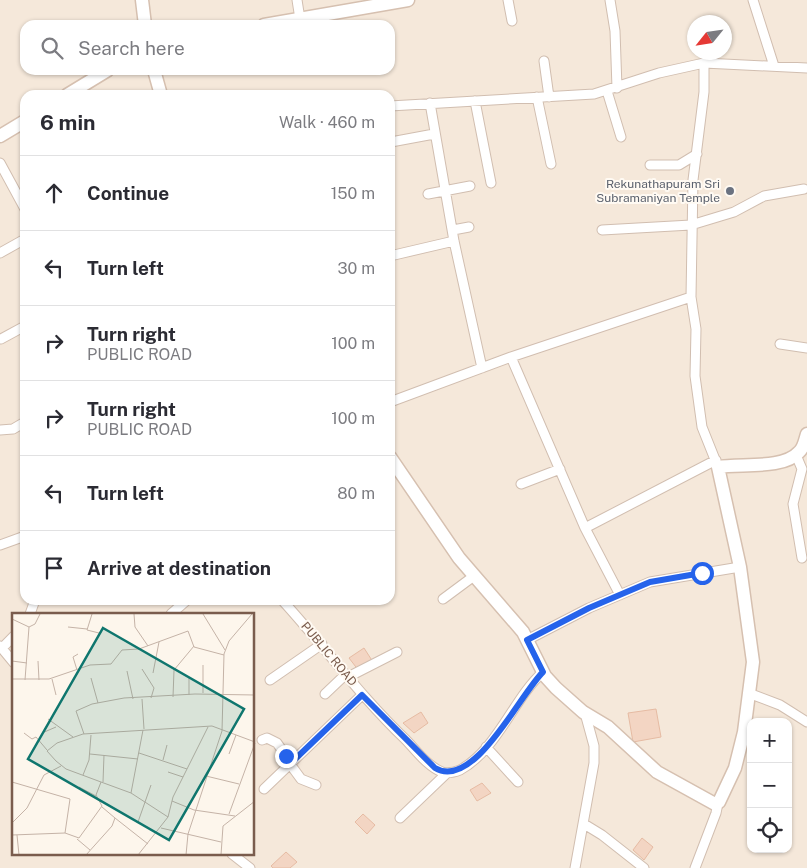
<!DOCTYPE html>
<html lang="en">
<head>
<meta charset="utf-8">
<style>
	body { margin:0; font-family:"Public Sans",sans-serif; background:#f7f7f7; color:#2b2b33 }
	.controls { position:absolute; right:15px; bottom:15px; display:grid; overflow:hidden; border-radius:10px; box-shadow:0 1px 4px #0004 }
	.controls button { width:45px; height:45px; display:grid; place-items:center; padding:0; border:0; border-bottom:1px solid #e1e1e2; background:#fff; color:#2b2b33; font:25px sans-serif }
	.compass { position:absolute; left:687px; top:15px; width:45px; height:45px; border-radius:50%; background:#fff; box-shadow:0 1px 4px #0004; rotate:240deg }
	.stop { position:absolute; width:15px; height:15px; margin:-11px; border:4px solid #2563eb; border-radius:50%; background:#fff }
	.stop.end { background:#2563eb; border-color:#fff; box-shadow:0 1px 5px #0008 }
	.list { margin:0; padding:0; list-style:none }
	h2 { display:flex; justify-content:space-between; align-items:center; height:65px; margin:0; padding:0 20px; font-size:21px }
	h2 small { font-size:16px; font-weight:400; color:#7c7c81 }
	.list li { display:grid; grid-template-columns:32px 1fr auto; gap:15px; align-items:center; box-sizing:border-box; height:75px; padding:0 20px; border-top:1px solid #e1e1e2 }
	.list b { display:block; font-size:19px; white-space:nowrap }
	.list p { margin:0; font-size:16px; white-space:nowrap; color:#7c7c81 }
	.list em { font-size:16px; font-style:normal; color:#7c7c81 }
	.icon { flex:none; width:28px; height:28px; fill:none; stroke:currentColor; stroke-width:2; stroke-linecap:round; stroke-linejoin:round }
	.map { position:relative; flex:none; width:807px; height:868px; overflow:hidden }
	.search { position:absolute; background:#fff; box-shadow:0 1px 4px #0004; left:20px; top:20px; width:375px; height:55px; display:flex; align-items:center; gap:12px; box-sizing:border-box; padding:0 18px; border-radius:15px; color:#7c7c81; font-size:19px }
	.panel { position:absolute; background:#fff; box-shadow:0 1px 4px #0004; left:20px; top:90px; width:375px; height:515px; border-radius:15px }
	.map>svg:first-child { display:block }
	.residential { fill:#f5e8da; fill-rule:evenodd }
	.building { fill:#f3d5c3; stroke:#e6bba3 }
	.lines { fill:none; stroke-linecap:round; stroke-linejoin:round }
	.minor-casing { stroke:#d1beb0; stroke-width:11 }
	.secondary-casing { stroke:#d6c0b0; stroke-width:15 }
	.minor { stroke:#fff; stroke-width:9 }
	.secondary { stroke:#fff; stroke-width:12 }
	.route { stroke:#2563eb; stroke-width:6 }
	.worship-dot { fill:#6b7280; stroke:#fffaf3; stroke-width:2 }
	.labels { text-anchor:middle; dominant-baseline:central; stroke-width:4; stroke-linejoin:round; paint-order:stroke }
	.worship-label { font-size:12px; fill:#5b616d; stroke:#fffaf3; text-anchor:end }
	.street-label { font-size:12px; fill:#7a5c4d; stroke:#fffaf3 }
	.inset-road { fill:none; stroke:#c5b3a7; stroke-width:1 }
	.view { fill:#0f766e; fill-opacity:0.15; stroke:#0f766e; stroke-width:2.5 }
	.inset-edge { fill:none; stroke:#7a5c4d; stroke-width:2.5 }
</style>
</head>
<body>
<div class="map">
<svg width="807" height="868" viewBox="0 0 807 868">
	<rect width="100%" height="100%" fill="#fdf6ec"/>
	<path class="residential" d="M0,0h807v868h-807zM694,22h30v30h-30zM25,25h365v45h-365zM25,95h365v505h-365zM14,614h240v240h-240zM751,722h37v127h-37z"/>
	<path class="building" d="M364,648l9,14 -14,9 -10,-13z
		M656,709l5,28 -28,5 -5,-29z
		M421,712l7,11 -14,10 -11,-10z
		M482,783l9,10 -14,8 -7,-11z
		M363,814l12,11 -8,9 -12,-12z
		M642,838l11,9 -9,13 -11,-10z
		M286,852l11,10 -7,6h-17l-2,-2z"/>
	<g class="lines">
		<defs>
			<path id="minor" d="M297,0l3,19
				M508,0l4,21
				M610,0l5,31 2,57
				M753,0l21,66
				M544,61l5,36
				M607,91l14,46
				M537,97l14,67
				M475,101l16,82
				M430,103l24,138 28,127
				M390,106l204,-12 65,-21 45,-10
				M391,142l43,-8
				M0,163l25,46
				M650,165h29l18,-11
				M428,194l42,-8
				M453,230l16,-3
				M602,230l89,-5 43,-13 30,-16 40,-7
				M0,253l25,-14
				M390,256l64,-15
				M1,339l24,-13
				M780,344l27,4
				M511,357l74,171 35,67
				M390,402l121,-45 180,-60
				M0,430l13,-1 12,-7
				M796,455l6,14 -9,35 9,54
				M718,467l-16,-40 -7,-51 1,-47 -5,-32 2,-117 11,-88v-29l103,5
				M521,484l39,-15
				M585,528l131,-68
				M0,545l25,-9
				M443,599l31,-23
				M282,600c42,46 78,96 123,139 11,11 22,27 37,33 6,2 13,0 18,-2 38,-21 53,-71 83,-98
				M30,614l5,-14
				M171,614l16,-14
				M527,640l62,-32 61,-26 90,-15
				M0,646l14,17
				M2,648l12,-12
				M348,677l49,-25
				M270,680l52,-36
				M325,694l20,-19
				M751,694l29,11 27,17
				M262,740l5,-2 10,5 14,20
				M486,747l32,35
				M290,764l11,15 15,6
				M264,789l98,-94
				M400,818l47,-45
				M584,824l18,11 42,33
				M232,854l18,14
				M575,868l19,-105v-17l-9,-33
				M695,868l21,-55 2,-10"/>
			<path id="secondary" d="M142,0l3,25
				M264,25l144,-25
				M154,70l7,25
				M67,95l41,-25
				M0,136l25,-15
				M390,457l69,101 64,74 22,44 11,12 27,24 25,15 49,45 58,32 4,-2 16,-34 9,-36 9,-70 -13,-95 -22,-100c22,-4 65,3 81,-15 5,-4 6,-12 8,-18"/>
		</defs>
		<use href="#minor" class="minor-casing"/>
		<use href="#secondary" class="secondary-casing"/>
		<use href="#minor" class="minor"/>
		<use href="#secondary" class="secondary"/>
	</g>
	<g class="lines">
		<path class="route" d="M286,756l5,7 71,-68 73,73c39,23 85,-74 108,-96l-16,-32 62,-32 61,-26 52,-9"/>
	</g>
	<circle class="worship-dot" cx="730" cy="191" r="5"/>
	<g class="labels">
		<g class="worship-label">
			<text x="720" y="184">Rekunathapuram Sri<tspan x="720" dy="14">Subramaniyan Temple</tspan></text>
		</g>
		<g class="street-label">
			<text transform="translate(329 654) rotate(50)">PUBLIC ROAD</text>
		</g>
	</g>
	<g transform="translate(12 613)">
		<rect width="242" height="242" fill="#fdf6ec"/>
		<path class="inset-road" d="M80,1l-5,16 12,3M122,1l1,13 13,19M191,1l22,36M0,6l17,8 6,-3 5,-10M56,14l19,2M0,48l15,2M26,48l1,19M130,56l12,19 -3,10M65,57l-4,-13 5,-3M115,58l6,28M141,60l6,-31M79,65l7,25M0,66h37l41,-14 21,-1 11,-14 17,-1 49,-18 6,16 30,8M40,66l4,16M13,67l4,-53M191,80v-28M177,82v-17M161,84l1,-27 20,-24M130,86l2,30M36,106l25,18M12,120l8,6 4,-2 11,13M30,120l14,-6M72,121l-8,-23 16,-7 32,-6 71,-4 60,1M127,140l48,16M78,141l48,5M217,141l7,-19M151,147l4,-15M156,159l15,5M71,162l6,-15 2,-25M194,163l33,8M0,169l58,17 -5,34M89,169l30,11 37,24 -30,38M91,169l1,-27M67,174l17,9M119,180l12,-63M160,188l22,9 41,6M90,194l13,11M217,201l26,-71M156,204l5,-20 35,-70M126,209l13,-37M0,210l15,-15 17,-33 17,-9M149,215l60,14M0,222l53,-2 14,5 23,-32 -6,-11 5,-13 -35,-13 -10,-8 -9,-10 10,-8 26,-9 129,-8 43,16M5,222l2,20M65,226l13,11M74,242l26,-29 3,-8 33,26M174,242l2,-21 34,-103 2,-77 5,-13 23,-27M209,242l2,-29 32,-25"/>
		<path class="view" d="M91,15l141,81 -75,131 -141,-81z"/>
		<rect width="242" height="242" class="inset-edge"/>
	</g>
</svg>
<div class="controls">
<button>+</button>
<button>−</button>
<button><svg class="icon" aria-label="locate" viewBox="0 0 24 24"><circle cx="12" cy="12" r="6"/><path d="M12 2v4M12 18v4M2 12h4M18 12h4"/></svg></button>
</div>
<svg class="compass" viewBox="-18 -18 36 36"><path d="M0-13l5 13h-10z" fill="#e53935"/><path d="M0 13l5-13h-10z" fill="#7c7c81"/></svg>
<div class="stop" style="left:702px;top:573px"></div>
<div class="stop end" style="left:286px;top:756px"></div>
<div class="search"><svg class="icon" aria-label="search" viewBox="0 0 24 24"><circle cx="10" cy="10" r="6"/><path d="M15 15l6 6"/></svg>Search here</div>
<section class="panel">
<h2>6 min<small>Walk · 460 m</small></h2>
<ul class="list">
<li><svg class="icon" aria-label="ahead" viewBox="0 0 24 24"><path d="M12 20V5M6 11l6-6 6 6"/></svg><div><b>Continue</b></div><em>150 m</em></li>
<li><svg class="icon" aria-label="left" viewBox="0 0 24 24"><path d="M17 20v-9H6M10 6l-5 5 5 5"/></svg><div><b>Turn left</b></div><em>30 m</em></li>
<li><svg class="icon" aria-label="right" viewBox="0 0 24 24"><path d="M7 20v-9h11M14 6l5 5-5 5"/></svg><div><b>Turn right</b><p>PUBLIC ROAD</p></div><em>100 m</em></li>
<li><svg class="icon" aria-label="right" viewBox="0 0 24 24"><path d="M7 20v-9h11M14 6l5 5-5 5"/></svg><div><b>Turn right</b><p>PUBLIC ROAD</p></div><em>100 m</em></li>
<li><svg class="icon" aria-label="left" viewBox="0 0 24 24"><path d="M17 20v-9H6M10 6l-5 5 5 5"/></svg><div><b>Turn left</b></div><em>80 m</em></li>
<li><svg class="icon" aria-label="arrive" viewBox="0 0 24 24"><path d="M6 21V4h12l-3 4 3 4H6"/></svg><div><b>Arrive at destination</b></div></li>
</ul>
</section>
</div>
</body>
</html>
